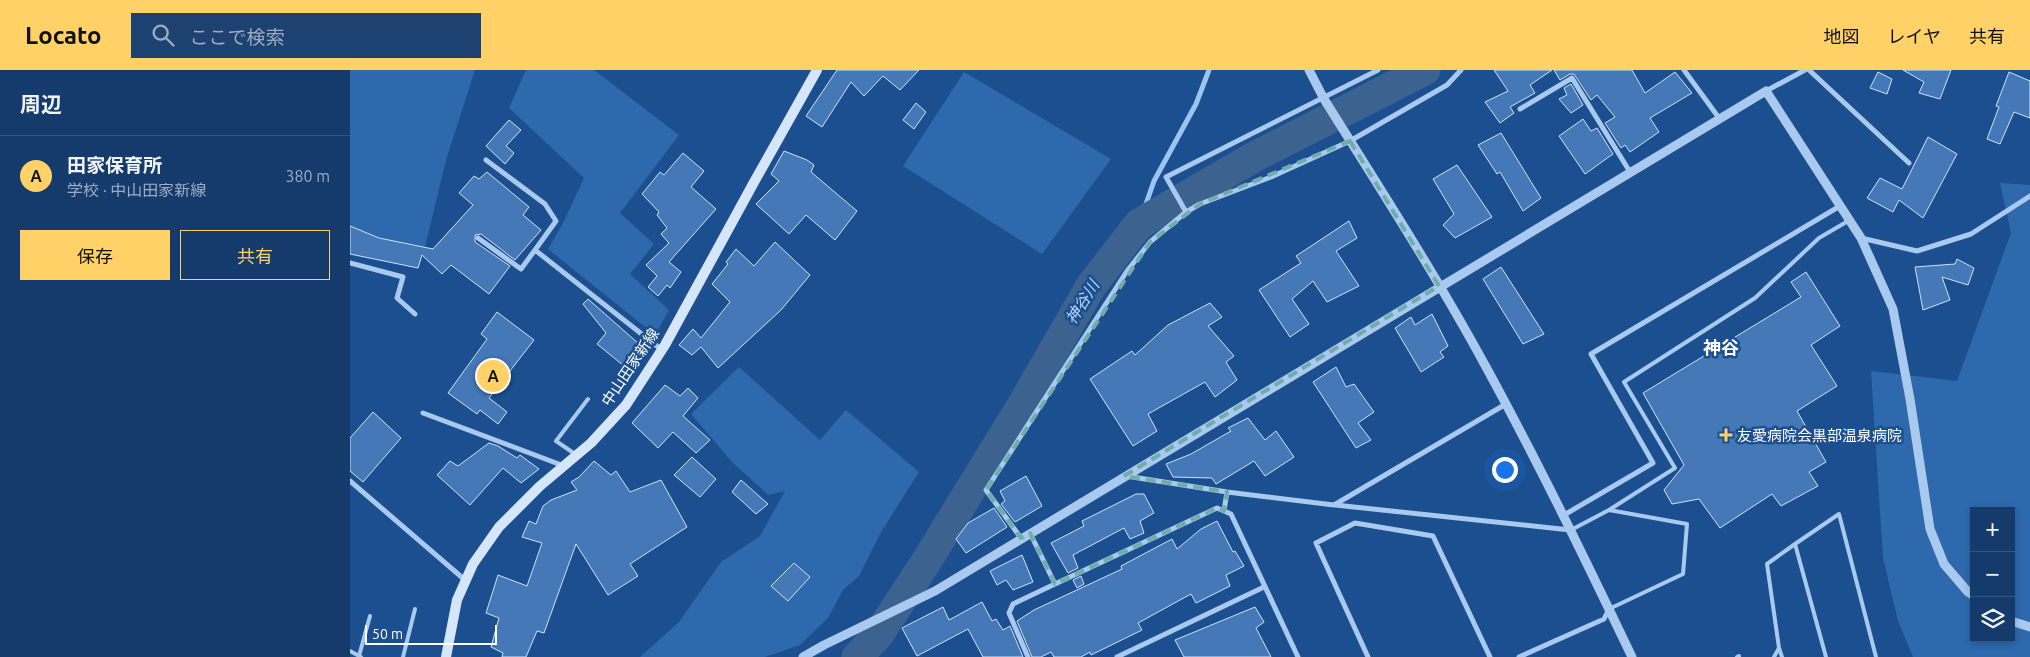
<!DOCTYPE html>
<html lang="ja">
<head>
<meta charset="utf-8">
<style>
	body { margin:0; font-family:Ubuntu,"Noto Sans JP",sans-serif; background:#1d4271; color:#f1f3f6 }
	.controls { position:absolute; right:15px; bottom:15px; display:grid; overflow:hidden; border-radius:0px; box-shadow:0 2px 8px #0003 }
	.controls button { width:45px; height:45px; display:grid; place-items:center; padding:0; border:0; border-bottom:1px solid #33557e; background:#143b6b; color:#f1f3f6; font:25px sans-serif }
	.scale { position:absolute; left:15px; bottom:12px; width:132px; box-sizing:border-box; padding-left:5px; border:2px solid #fff; border-top:0; font-size:14px; line-height:18px; white-space:nowrap; color:#fff; -webkit-text-stroke:4px #1b4f8f; paint-order:stroke }
	.you { position:absolute; left:1154px; top:399px; width:18px; height:18px; margin:-12px; border:4px solid #fff; border-radius:50%; background:#1a73e8; box-shadow:0 0 0 8px #1a73e833 }
	.badge { display:grid; place-items:center; width:32px; height:32px; border-radius:50%; background:#ffd166; color:#111; font-size:16px; font-weight:700 }
	.pin { position:absolute; translate:-50% -50%; border:2px solid #fff; box-shadow:0 1px 5px #0006 }
	.list { margin:0; padding:0; list-style:none }
	h2 { display:flex; justify-content:space-between; align-items:center; height:65px; margin:0; padding:0 20px; font-size:21px }
	h2 small { font-size:16px; font-weight:400; color:#9dadc1 }
	.list li { display:grid; grid-template-columns:32px 1fr auto; gap:15px; align-items:center; box-sizing:border-box; height:80px; padding:0 20px; border-top:1px solid #33557e }
	.list b { display:block; font-size:19px; white-space:nowrap }
	.list p { margin:0; font-size:16px; white-space:nowrap; color:#9dadc1 }
	.list em { font-size:16px; font-style:normal; color:#9dadc1 }
	.actions { display:flex; gap:10px; padding:15px 20px }
	.actions a { flex:1; padding:11px 0; border:1px solid #ffd166; border-radius:0px; text-align:center; font-size:18px; color:#ffd166 }
	.actions .main { background:#ffd166; color:#111 }
	.icon { flex:none; width:28px; height:28px; fill:none; stroke:currentColor; stroke-width:2; stroke-linecap:round; stroke-linejoin:round }
	.map { position:relative; flex:none; width:1680px; height:587px; overflow:hidden }
	header { display:flex; align-items:center; gap:30px; box-sizing:border-box; height:70px; padding:0 25px; background:#ffd166; color:#111 }
	header strong { font-size:24px }
	nav { display:flex; gap:28px; margin-inline-start:auto; font-size:18px }
	.search { width:350px; height:45px; background:#1d4271; display:flex; align-items:center; gap:12px; box-sizing:border-box; padding:0 18px; border-radius:0px; color:#9dadc1; font-size:19px }
	main { display:flex }
	aside { flex:1; background:#143b6b }
	.map>svg:first-child { display:block }
	.green { fill:#2e69ad; fill-rule:evenodd }
	.lines { fill:none; stroke-linecap:round; stroke-linejoin:round }
	.stream { stroke:#9cc4f0; stroke-width:5 }
	.river { stroke:#3c6290; stroke-width:31 }
	.building { fill:#4478b7; stroke:#cfe3fa }
	.service { stroke:#a9c9ee; stroke-width:4 }
	.minor { stroke:#a9c9ee; stroke-width:5 }
	.tertiary { stroke:#a9c9ee; stroke-width:9 }
	.secondary { stroke:#d6e6fa; stroke-width:10 }
	.marked { fill:none; stroke:#6fada8; stroke-width:4; stroke-dasharray:10 6; stroke-linejoin:round }
	.poi-dot { fill:#ffd166; stroke:#1b4f8f; stroke-width:2 }
	.labels { text-anchor:middle; dominant-baseline:central; stroke-width:5; stroke-linejoin:round; paint-order:stroke }
	.street-label { font-size:15px; fill:#fff; stroke:#1b4f8f }
	.poi-label { font-size:15px; fill:#fff; stroke:#1b4f8f; text-anchor:start }
	.water-label { font-size:16px; font-style:italic; fill:#b5d3f5; stroke:#1b4f8f }
	.quarter-label { font-size:18px; font-weight:bold; fill:#fff; stroke:#1b4f8f }
</style>
</head>
<body>
<header>
<strong>Locato</strong>
<div class="search"><svg class="icon" aria-label="search" viewBox="0 0 24 24"><circle cx="10" cy="10" r="6"/><path d="M15 15l6 6"/></svg>ここで検索</div>
<nav><a>地図</a><a>レイヤ</a><a>共有</a></nav>
</header>
<main>
<aside>
<h2>周辺<small></small></h2>
<ul class="list">
<li><span class="badge">A</span><div><b>田家保育所</b><p>学校 · 中山田家新線</p></div><em>380 m</em></li>
</ul>
<div class="actions"><a class="main">保存</a><a>共有</a></div>
</aside>
<div class="map">
<svg width="1680" height="587" viewBox="0 0 1680 587">
	<rect width="100%" height="100%" fill="#1b4f8f"/>
	<path class="green" d="M0,0h125l-29,90 -21,87 -46,-9 -29,-12z
		M176,0h68l85,65 -59,78 34,31 -24,30 39,36 -14,25 -107,-86 14,-24 22,-47 -75,-70z
		M614,2l147,87 -69,95 -139,-88z
		M1650,113l30,2v472h-117l-15,-36 -15,-63 -12,-187 86,10 54,-148zM1624,441h37v127h-37z
		M389,297l81,73 26,-30 73,62 -39,62 -21,42 -16,14 -15,28 -28,27 -35,12h-125l39,-35 42,-60 39,-26 25,-45 -17,4 -36,-33 -41,-48z"/>
	<g class="lines">
		<path class="stream" d="M789,154l15,-43 42,-77 13,-34"/>
		<path class="river" d="M507,587l21,-22 48,-73 97,-158 68,-118 48,-62 115,-67 171,-87"/>
	</g>
	<path class="building" d="M487,0h82l-19,20 -17,-14 -19,20 -13,-14 -29,45 -16,-11z
		M1144,0h58l-22,15 5,8 -25,14 4,6 -14,10 -15,-21 23,-11z
		M1204,0h78l13,23 30,-21 17,21 -42,25 9,14 -29,20 -5,-7 -4,3 -16,-25 10,-6 -18,-22 -6,5 -17,-26h-4l-10,6z
		M1553,0h48l-11,29 -21,-6 5,-11z
		M1528,2l14,7 -5,15 -17,-6z
		M1659,2l21,9v37l-16,-6 -14,32 -13,-5 12,-32 -3,-1z
		M1221,14l12,21 -12,8 -12,-14 8,-4 -3,-7z
		M566,33l10,9 -12,17 -11,-9z
		M1233,49l8,12 6,-3 16,26 -28,20 -26,-38z
		M159,50l12,10 -15,16 8,7 -9,11 -19,-18z
		M1151,63l40,65 -18,13 -23,-39 -3,2 -19,-29z
		M1578,67l29,17 -34,64 -24,-18 -6,12 -26,-14 13,-20 22,11z
		M434,81l23,9 7,5 -3,7 46,39 -22,29 -29,-25 -17,19 -33,-30 23,-23 -8,-7z
		M333,83l21,18 -13,16 25,22 -47,53 12,10 -11,16 -3,-3 -9,11 -10,-9 9,-11 -11,-11 23,-22 -8,-9 6,-6 -10,-13 2,-3 -17,-18 18,-22 4,3z
		M1107,95l35,52 -37,21 -12,-13 11,-11 -21,-35z
		M137,102l42,35 -6,8 18,15 -26,30 -34,-26 -6,1v7l35,24 -21,28 -38,-29 -9,9 -20,-19 -4,13 -68,-14v-28l29,12 54,11 40,-44 -14,-12 15,-17 5,3z
		M999,151l8,17 -21,13 23,35 -32,16 -14,-21 -21,18 17,25 -19,13 -31,-47 42,-27 -5,-7z
		M425,172l35,33 -29,35 -63,58 -17,-21 -9,8 -13,-10 14,-16 8,9 29,-36 -18,-18 16,-20 -2,-2 10,-13 18,17z
		M1607,189l17,9 -6,17 -26,-8 8,23 -27,10 -8,-43 40,-3z
		M1151,197l43,67 -21,10 -40,-65z
		M1456,202l34,54 -29,19 26,41 -40,25 29,51 -17,10 9,14 -37,20 -9,-12 -52,34 -21,-29 -27,5 -8,-14 20,-25 -41,-72 158,-96 -10,-15z
		M238,229l51,45 -15,22 -27,-22 9,-11 -23,-29z
		M860,233l12,14 -14,9 26,30 -8,6 11,18 -22,17 -10,-15 -57,32 9,17 -24,15 -43,-67 42,-28 3,4 33,-30z
		M147,242l37,28 -45,58 18,14 -9,12 -18,-14 -3,4 -29,-21 39,-54 -6,-5z
		M1082,244l16,32 -8,6 4,5 -23,15 -26,-44 16,-11 4,8z
		M986,297l10,20 8,-3 20,28 -16,11 13,17 -15,8 -43,-66z
		M315,315l15,11 8,-8 10,10 -15,18 27,24 -14,13 -23,-21 -15,16 -26,-25z
		M23,342l28,26 -38,44 -13,-11v-33z
		M898,348l17,22 11,-9 18,26 -29,19 -11,-15 -38,23 -4,-6 -39,-1 -7,-13 25,-10 40,-23 -3,-3z
		M139,373l9,3 19,12 3,-3 19,14 -18,14 -18,-15 -33,37 -33,-30 13,-14 8,5z
		M342,387l24,22 -16,18 -26,-22z
		M244,391l17,14 5,-4 14,21 31,-12 26,47 -57,37 8,12 -30,19 -32,-51 -32,89 -7,-2 -11,26h-24l1,-4 -12,-6 8,-29 -13,-5 12,-38 29,11 15,-43 -20,-6 7,-16 7,3 7,-18 8,-6 26,-10 -6,-8 8,-5z
		M676,406l16,30 -27,16 -14,-18 4,-3 -5,-10z
		M391,410l27,24 -12,10 -24,-22z
		M786,424h8l10,19 -14,8 4,12 -14,6 -6,-11 -51,27 5,13 -10,5 -17,-30 33,-17 -2,-5z
		M644,438l13,19 -41,26 -10,-14 12,-16z
		M867,451l16,31 2,-1 9,15 -18,9 4,11 -34,17 -5,-9 -53,29 4,7 -51,25 -1,-3 -9,5h-27l-3,-5 -10,5h-9l-15,-36 17,-11 88,-41 -1,-3 51,-27 5,10 24,-20z
		M672,485l11,27 -20,8 -7,-10 -9,5 -7,-14z
		M444,493l16,14 -22,24 -17,-15z
		M731,506l3,8 -7,4 -4,-8z
		M632,532l10,19 4,-2 7,11 7,-4 13,31h-40l-15,-28 -51,27 -15,-28 41,-21 6,13z
		M905,537l9,15 -8,6 15,29h-87l-9,-17z"/>
	<g class="lines">
		<path class="service" d="M225,384l-19,-13 32,-42
			M1259,440l66,-42 -51,-86 131,-84 64,-60 29,-17
			M1221,460l38,-20 78,14 -4,50 -74,35
			M1429,578l3,9
			M0,581l11,6
			M9,586l11,-40
			M53,587l12,-48
			M1387,587l2,-1
			M1424,587l5,-9 -12,-84 28,-20
			M1476,587l-31,-113 44,-30 37,143"/>
		<path class="minor" d="M1334,0l35,48
			M1459,0l100,93
			M1416,21l39,-21
			M1170,39l52,-31 58,94
			M136,90l59,44 11,17 -21,29
			M836,142l14,-8 71,-27 79,-36 97,-56 14,-15
			M128,168l43,31 14,-19 127,100
			M1511,168l56,13 54,-17 59,-38
			M0,193l53,14 -6,21 18,16
			M73,343l141,53
			M776,406l101,16 -3,19
			M0,411l115,99
			M877,422l107,13 172,-101
			M985,435l235,25
			M1214,445l89,-52 -62,-109 249,-148
			M680,463l25,51 162,-76 14,6 67,143
			M671,468l-35,-48 141,-219 23,-29 36,-30 -20,-35 212,-107
			M678,587l-19,-44 4,-9 42,-20
			M767,587l147,-70
			M1018,587l-52,-114 39,-20 78,13 57,121
			M1169,587l85,-38 5,-10"/>
		<path class="tertiary" d="M959,0l15,29c55,88 112,176 162,268 52,95 99,192 146,290
			M1661,551l19,6
			M453,587l21,-12 111,-54 831,-500 95,147 32,71 17,90 20,130 14,35 24,28 6,4"/>
		<path class="secondary" d="M96,587l11,-57 16,-36 26,-37 41,-41 51,-43 35,-38 39,-60 88,-161 64,-114"/>
	</g>
	<path class="marked" d="M1000,71l89,145 -315,190 103,16 -3,19 -7,-3 -162,76 -25,-51 -9,5 -35,-48 164,-248 50,-38z"/>
	<path class="poi-dot" d="M1373.5 357.5h5v5h5v5h-5v5h-5v-5h-5v-5h5z"/>
	<g class="labels">
		<g class="street-label">
			<text transform="translate(280 297) rotate(-56)">中山田家新線</text>
		</g>
		<g class="poi-label">
			<text x="1387" y="365">友愛病院会黒部温泉病院</text>
		</g>
		<g class="water-label">
			<text transform="translate(732 232) rotate(-58)">神谷川</text>
		</g>
		<g class="quarter-label">
			<text x="1371" y="277">神谷</text>
		</g>
	</g>
</svg>
<div class="controls">
<button>+</button>
<button>−</button>
<button><svg class="icon" aria-label="layers" viewBox="0 0 24 24"><path d="M12 4l9 5-9 5-9-5zM3 14l9 5 9-5"/></svg></button>
</div>
<div class="scale">50 m</div>
<div class="you"></div>
<div class="pin badge" style="left:143px;top:306px">A</div>
</div>
</main>
</body>
</html>
